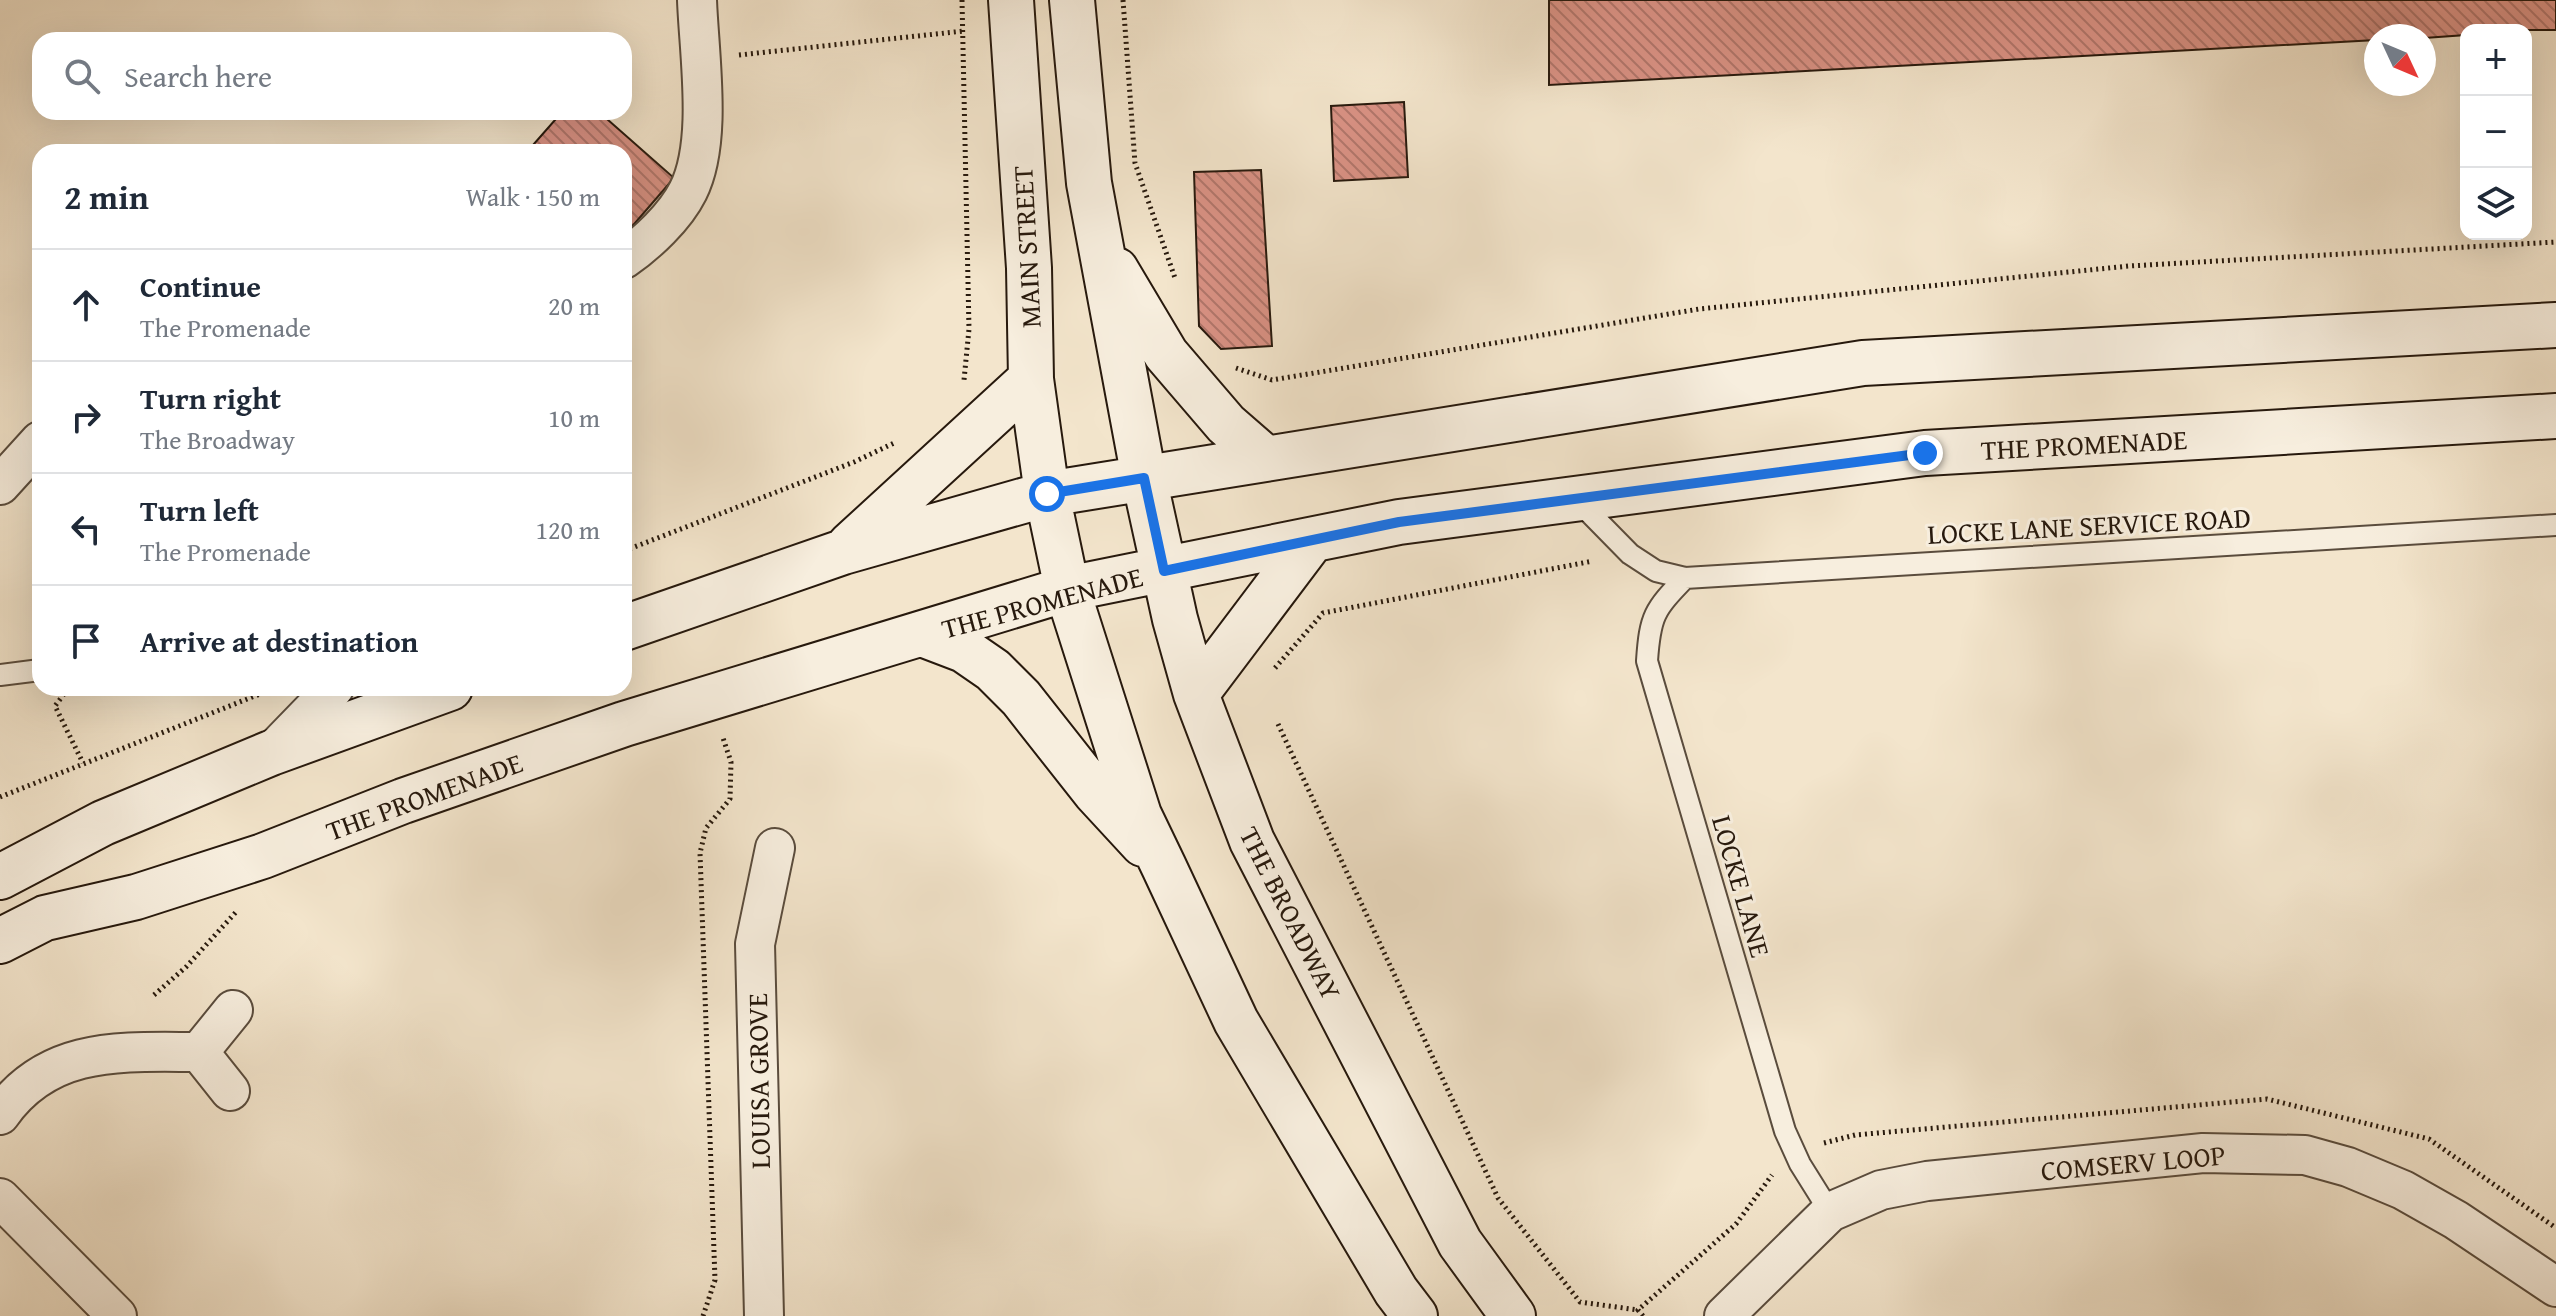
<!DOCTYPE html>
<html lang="en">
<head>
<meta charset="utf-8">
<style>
	body { margin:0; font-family:"Gentium Book Plus",serif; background:#f2f2f3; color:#1f2937 }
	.controls { position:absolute; right:24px; top:24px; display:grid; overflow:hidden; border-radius:16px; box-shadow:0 8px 32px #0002 }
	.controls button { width:72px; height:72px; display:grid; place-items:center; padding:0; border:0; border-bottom:2px solid #e0e1e3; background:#fff; color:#1f2937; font:40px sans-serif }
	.compass { position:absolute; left:2364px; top:24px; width:72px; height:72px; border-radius:50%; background:#fff; box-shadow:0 8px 32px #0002; rotate:134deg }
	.stop { position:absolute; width:24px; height:24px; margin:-18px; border:6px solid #1a73e8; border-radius:50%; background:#fff }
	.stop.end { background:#1a73e8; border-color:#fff; box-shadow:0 2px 8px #0008 }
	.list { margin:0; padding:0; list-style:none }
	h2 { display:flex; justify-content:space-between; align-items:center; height:104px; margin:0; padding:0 32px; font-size:34px }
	h2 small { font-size:26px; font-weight:400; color:#747a83 }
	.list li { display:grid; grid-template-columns:52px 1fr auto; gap:24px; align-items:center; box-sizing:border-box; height:112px; padding:0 32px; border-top:2px solid #e0e1e3 }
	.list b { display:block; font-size:30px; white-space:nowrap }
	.list p { margin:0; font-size:26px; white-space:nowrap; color:#747a83 }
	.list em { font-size:26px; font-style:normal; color:#747a83 }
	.icon { flex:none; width:44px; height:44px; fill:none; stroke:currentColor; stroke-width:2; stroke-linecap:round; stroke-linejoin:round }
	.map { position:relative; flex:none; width:2556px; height:1316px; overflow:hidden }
	.search { position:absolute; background:#fff; box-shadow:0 8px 32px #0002; left:32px; top:32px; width:600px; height:88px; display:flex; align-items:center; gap:20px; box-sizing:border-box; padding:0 28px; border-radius:24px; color:#747a83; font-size:30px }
	.panel { position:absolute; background:#fff; box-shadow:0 8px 32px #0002; left:32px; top:144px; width:600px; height:552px; border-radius:24px }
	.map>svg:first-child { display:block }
	.building { fill:url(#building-back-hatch); stroke:#27190d; stroke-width:2 }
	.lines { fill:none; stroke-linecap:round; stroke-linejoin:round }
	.lane-casing { stroke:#5a4c3d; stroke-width:24 }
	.street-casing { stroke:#5a4c3d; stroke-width:42 }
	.secondary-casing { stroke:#27190d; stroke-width:48 }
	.path { stroke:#27190d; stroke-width:5; stroke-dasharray:2 4; stroke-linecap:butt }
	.lane { stroke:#f7eede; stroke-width:20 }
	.street { stroke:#f7eede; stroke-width:38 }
	.secondary { stroke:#f7eede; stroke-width:44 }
	.route { stroke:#1a73e8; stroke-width:10 }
	.labels { text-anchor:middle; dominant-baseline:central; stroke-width:6; stroke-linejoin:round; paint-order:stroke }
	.street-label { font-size:28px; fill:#27190d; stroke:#f7eede }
</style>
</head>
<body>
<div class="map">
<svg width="2556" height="1316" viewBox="0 0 2556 1316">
	<defs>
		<pattern id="building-back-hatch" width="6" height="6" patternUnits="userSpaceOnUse" patternTransform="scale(2)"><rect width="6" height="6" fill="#da9285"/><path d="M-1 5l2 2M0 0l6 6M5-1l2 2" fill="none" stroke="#b1766b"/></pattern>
	</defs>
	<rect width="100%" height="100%" fill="#f3e5cc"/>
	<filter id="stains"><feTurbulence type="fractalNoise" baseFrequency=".0025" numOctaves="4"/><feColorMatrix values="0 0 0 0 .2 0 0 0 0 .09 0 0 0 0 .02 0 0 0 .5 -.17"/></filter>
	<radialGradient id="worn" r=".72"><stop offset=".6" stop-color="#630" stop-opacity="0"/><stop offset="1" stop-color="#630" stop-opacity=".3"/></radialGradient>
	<path class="building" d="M1549,0h1007v30h-90v5l-42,3 -48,-2v4l-827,45z
		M1404,102l4,75 -74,4 -3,-75z
		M562,112h37l75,66 -45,52 -5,-4v-74h-84l-7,-7z
		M1261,170l11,176 -51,3 -22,-23 -5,-154z"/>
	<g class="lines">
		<defs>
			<path id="lane" d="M1578,501l52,53 26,17 29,7 871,-53
				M1685,578c-31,32 -35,38 -38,83l138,470 15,33 30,48
				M0,675l40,-5"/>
			<path id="street" d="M624,259c23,-16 51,-42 64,-68 25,-49 11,-136 9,-191
				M0,485l40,-44
				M271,753l63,-65
				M199,1052l31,39
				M0,1115c49,-70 123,-63 199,-63l34,-42
				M0,1198l117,118
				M764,1316l-9,-372 20,-96
				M1724,1316l106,-104 51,-22 46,-9 276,-28 102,2 43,12 55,23 53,30 100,67"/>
			<path id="secondary" d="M1011,0l18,268 2,111 16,115 20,95 72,226 25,52 72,154 160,270 19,25
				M1072,0l17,183 55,295 31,141 21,75 56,147 208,402 53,73
				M1116,270l50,84 60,70 39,34
				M850,545l181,-166
				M624,628l219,-76 204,-58 816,-131 693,-38
				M922,634l42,16 29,20 28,28 74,94 48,52
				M1196,694l116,-154
				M0,877l103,-54 168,-70 179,-65
				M0,941l45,-23 91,-21 127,-41 140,-55 221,-77 443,-135 332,-67 526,-69 631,-37"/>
		</defs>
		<use href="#lane" class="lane-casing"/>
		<use href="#street" class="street-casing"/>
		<use href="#secondary" class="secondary-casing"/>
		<path class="path" d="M962,0l7,329 -5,51
			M1123,0l12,163 40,115
			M739,55l225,-24
			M1236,368l36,12 427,-71 430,-43 427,-24
			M624,551l230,-89 40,-19
			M1275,668l48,-55 270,-52
			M64,694l-9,12 28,57
			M1278,724l220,474 82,104 58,8
			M0,797l275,-109
			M154,995l32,-28 50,-55
			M1824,1143l31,-8 412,-36 162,40 127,89
			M703,1316l12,-36 -15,-427 6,-25 24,-29 1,-37 -8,-24
			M1643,1316l-5,-6 98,-86 36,-49"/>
		<use href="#lane" class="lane"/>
		<use href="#street" class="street"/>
		<use href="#secondary" class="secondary"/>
	</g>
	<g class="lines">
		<path class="route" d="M1047,494l97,-16 20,93 235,-49 526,-69"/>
	</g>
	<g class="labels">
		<g class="street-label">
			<text transform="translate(1026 247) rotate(-93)">MAIN STREET</text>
			<text transform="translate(2084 444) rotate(-3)">THE PROMENADE</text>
			<text transform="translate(2089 525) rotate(-3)">LOCKE LANE SERVICE ROAD</text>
			<text transform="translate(1042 602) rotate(-15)">THE PROMENADE</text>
			<text transform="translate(424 796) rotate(-20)">THE PROMENADE</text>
			<text transform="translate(1742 886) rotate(74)">LOCKE LANE</text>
			<text transform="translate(1291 913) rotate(63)">THE BROADWAY</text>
			<text transform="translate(758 1081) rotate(-91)">LOUISA GROVE</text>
			<text transform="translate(2133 1162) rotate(-5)">COMSERV LOOP</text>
		</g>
	</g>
	<rect width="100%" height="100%" filter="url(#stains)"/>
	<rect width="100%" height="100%" fill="url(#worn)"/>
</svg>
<div class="controls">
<button>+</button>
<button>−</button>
<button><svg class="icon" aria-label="layers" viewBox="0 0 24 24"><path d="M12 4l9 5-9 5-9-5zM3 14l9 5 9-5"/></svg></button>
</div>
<svg class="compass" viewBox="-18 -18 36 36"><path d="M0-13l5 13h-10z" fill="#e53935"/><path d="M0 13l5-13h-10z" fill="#747a83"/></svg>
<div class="stop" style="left:1047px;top:494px"></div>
<div class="stop end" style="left:1925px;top:453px"></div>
<div class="search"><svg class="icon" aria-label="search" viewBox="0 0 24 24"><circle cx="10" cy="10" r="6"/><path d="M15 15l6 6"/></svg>Search here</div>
<section class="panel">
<h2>2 min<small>Walk · 150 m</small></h2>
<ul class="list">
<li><svg class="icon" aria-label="ahead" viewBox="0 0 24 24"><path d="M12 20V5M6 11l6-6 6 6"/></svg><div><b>Continue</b><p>The Promenade</p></div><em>20 m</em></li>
<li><svg class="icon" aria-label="right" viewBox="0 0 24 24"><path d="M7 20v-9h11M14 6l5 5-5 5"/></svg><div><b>Turn right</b><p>The Broadway</p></div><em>10 m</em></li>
<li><svg class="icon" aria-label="left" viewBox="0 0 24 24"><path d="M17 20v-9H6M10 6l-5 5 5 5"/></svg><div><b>Turn left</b><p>The Promenade</p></div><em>120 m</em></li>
<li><svg class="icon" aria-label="arrive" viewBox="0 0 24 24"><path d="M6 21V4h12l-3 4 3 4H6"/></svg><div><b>Arrive at destination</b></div></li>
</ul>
</section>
</div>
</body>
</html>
